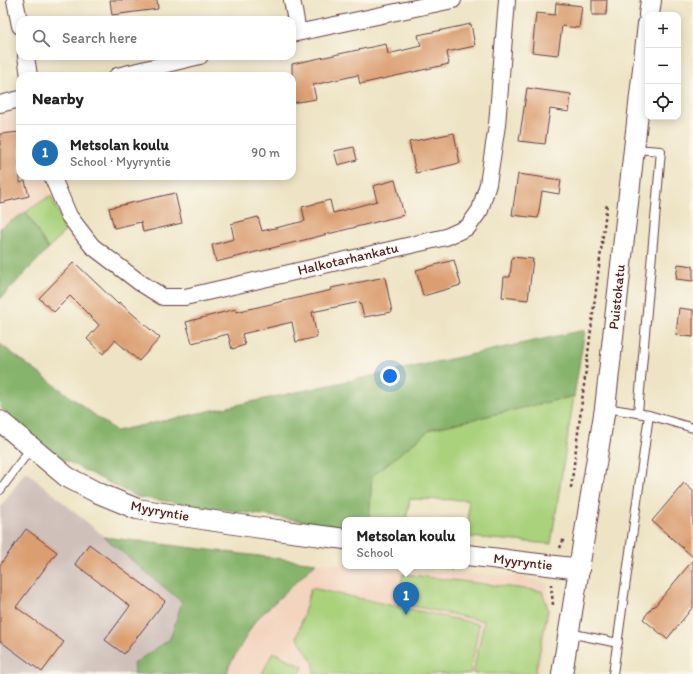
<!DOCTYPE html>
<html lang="en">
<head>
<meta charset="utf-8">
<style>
	body { margin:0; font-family:Itim,sans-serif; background:#f2f2f2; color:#222 }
	.controls { position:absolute; right:12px; top:12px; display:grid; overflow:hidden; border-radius:8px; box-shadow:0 2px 10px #0003 }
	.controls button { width:36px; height:36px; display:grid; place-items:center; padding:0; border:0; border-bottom:1px solid #e0e0e0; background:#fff; color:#222; font:20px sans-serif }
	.you { position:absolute; left:390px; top:376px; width:14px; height:14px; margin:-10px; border:3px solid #fff; border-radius:50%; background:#1a73e8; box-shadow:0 0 0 6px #1a73e833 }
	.badge { display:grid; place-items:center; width:26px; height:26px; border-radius:50%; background:#1f6fb2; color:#fff; font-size:13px; font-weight:700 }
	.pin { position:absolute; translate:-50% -33px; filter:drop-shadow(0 1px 2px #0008) }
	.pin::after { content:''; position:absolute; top:21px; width:14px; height:12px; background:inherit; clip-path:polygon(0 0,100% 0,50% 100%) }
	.popup { position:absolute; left:342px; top:517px; width:128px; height:52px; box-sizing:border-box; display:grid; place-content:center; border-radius:8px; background:#fff; filter:drop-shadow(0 1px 3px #0005); font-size:13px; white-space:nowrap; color:#767676 }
	.popup b { font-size:15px; color:#222 }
	.popup::after { content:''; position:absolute; left:50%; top:100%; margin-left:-8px; border:8px solid transparent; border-top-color:#fff }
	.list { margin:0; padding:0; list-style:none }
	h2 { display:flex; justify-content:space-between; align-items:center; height:52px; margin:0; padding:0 16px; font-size:17px }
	h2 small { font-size:13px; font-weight:400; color:#767676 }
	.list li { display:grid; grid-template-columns:26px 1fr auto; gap:12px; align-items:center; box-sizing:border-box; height:56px; padding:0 16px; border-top:1px solid #e0e0e0 }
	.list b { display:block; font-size:15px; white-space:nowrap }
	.list p { margin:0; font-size:13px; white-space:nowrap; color:#767676 }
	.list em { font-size:13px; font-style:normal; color:#767676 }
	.icon { flex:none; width:22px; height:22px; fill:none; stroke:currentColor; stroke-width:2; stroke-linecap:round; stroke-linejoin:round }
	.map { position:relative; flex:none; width:693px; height:674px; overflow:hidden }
	.search { position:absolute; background:#fff; box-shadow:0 2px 10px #0003; left:16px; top:16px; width:280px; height:44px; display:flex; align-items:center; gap:10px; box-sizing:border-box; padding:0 14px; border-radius:12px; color:#767676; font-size:15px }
	.panel { position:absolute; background:#fff; box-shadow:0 2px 10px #0003; left:16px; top:72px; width:280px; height:108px; border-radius:12px }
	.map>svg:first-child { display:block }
	.built { fill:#f3d4be }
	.industrial { fill:#cfc0ba }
	.green { fill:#aad27d; stroke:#7a7854 }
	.forest { fill:#87b46c; stroke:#686a4c }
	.building { fill:#db9e71 }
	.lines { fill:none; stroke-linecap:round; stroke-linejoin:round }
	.service-casing { stroke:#633d42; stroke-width:10 }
	.minor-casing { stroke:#633d42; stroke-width:18 }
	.tertiary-casing { stroke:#633d42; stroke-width:22 }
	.path { stroke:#633d42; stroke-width:2.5; stroke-dasharray:3 3; stroke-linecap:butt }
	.service { stroke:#fff; stroke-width:8 }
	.minor { stroke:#fff; stroke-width:16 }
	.tertiary { stroke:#fff; stroke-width:20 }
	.labels { text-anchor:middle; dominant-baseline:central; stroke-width:3; stroke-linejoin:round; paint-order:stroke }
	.street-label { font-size:14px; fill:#4a1f2b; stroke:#fbf7ec }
</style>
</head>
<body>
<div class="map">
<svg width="693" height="674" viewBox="0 0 693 674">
	<rect width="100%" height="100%" fill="#fbf7ec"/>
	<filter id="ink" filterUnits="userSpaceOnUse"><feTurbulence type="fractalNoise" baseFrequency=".025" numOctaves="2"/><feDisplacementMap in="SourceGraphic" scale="8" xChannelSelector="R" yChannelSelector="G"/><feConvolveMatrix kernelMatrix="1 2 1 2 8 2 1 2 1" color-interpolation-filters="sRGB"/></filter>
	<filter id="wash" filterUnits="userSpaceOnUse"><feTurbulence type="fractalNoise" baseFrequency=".012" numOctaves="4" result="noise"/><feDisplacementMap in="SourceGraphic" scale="16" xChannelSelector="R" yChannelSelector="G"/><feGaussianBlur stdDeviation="0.9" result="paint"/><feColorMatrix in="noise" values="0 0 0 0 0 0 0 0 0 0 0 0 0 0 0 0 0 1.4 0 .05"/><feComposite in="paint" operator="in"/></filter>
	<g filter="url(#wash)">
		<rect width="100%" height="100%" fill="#eee4c5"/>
		<path class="built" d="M6,109l14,2v65h25l6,19 -51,33v-117z
			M316,563l208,14 23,7 3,25 -11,65h-312l2,-8 26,-45z"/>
		<path class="industrial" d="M26,471l156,131 -12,37 -37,25 2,10h-135v-166z"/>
		<path class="green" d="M51,195l14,36 -17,18 -22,-37z
			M574,396l-23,148 -82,-7 -1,-37 -58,-1 -4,21h-37l3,-44 59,-47z
			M403,574l139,17 6,18 -13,65h-62l11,-53 -86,-18z
			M311,588l168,36 -9,50h-156v-10l-17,-27z
			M273,652l30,15 -3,7h-38z"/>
		<path class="forest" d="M26,212l22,37 -48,50v-71z
			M585,330l-11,66 -143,33 -59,47 -3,44h-24v7l-208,-30 -88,-45 -49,-45v-63l116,87z
			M104,537l212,26 -61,58 -26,45 -2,8h-92l-2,-10 37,-25 12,-37z"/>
		<g id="blocks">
			<path class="building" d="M110,0h47l1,9 -46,6z
				M592,0h15l-1,15h-14z
				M556,3l26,3 -3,22 -17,-2 -4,29 -26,-3 4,-39 19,2z
				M471,24l4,22 -28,6 2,12 -89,20 -2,-9 -45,10 3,14 -24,4v-39l94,-20 2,10 33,-8 -3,-11z
				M527,88l44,6 -2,18 -19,-3 -5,35 -26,-3z
				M20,132v51l5,-2 4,15 -29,7v-69z
				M454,133l6,30 -44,10 -7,-31z
				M354,147l3,13 -19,5 -4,-14z
				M518,174l43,6 -2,14 -17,-3 -4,27 -26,-3z
				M395,180l9,35 -188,47 -4,-17 22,-6 -3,-15 27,-7 4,14 43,-10 -3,-14 28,-7 3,13 44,-12 -4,-15z
				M175,193l7,30 -39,9 -2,-10 -27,6 -5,-20z
				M512,257l21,2 -5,41 -26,-3 2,-20h6z
				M454,260l7,25 -38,11 -7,-26z
				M74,262l44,42 1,-2 41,36 -21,23 -24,-21 -12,14 -16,-15 12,-14 -29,-29 -16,16 -15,-14z
				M678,264l15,2v15l-17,-2z
				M385,277l7,35 -28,5 -4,-15 -48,10 5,25 -21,5 -4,-20 -50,12 3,11 -13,4 -4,-15 -36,9 -6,-21 50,-13v3l96,-22 -1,-2z
				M679,308l14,2v27l-17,-2z
				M684,483l9,8v66l-41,-36z
				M26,529l31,23 -41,55 48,35 -22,30 -42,-31v-76z
				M89,544l76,57 -41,53 -19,-14 25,-34 -55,-42z
				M693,560v47l-26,32 -24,-20 10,-13 1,1z"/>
		</g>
	</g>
	<g filter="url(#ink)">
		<use href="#blocks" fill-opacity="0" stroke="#633d42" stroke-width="1"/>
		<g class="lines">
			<defs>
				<path id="service" d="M634,149l27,2 -23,262
					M606,408l43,7 44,13
					M0,490l31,-42
					M569,633l49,10
					M613,674l36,-259"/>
				<path id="minor" d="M15,0l5,26
					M292,0l6,32
					M292,34l161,-34
					M26,56l3,20
					M117,76l83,-20
					M0,104l20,-5
					M52,176l17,40 23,30 47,36 24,15h22l261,-60 22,-10 12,-17 8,-26 9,-59 10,-125"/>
				<path id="tertiary" d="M649,15l2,-15
					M0,421l67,56 29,15 41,17 117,18 91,12
					M467,555l113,14
					M562,674l43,-266 43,-384"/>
			</defs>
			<use href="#service" class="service-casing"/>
			<use href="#minor" class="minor-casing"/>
			<use href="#tertiary" class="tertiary-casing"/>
			<path class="path" d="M571,488l36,-285
				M560,548l4,-10
				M433,566l20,3
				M551,584l2,21"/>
			<use href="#service" class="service"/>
			<use href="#minor" class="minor"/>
			<use href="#tertiary" class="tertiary"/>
		</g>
	</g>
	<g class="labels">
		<g class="street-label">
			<text transform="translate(348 259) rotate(-13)">Halkotarhankatu</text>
			<text transform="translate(617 297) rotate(-84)">Puistokatu</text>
			<text transform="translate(160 511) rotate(11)">Myyryntie</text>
			<text transform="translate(523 562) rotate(7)">Myyryntie</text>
		</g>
	</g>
</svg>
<div class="controls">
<button>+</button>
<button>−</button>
<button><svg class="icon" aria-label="locate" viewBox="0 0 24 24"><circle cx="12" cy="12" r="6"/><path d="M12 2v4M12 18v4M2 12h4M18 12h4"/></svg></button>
</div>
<div class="you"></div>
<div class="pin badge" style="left:406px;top:615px">1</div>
<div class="popup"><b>Metsolan koulu</b>School</div>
<div class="search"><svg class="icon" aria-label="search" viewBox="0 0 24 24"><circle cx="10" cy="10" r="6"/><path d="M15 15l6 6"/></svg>Search here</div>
<section class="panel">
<h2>Nearby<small></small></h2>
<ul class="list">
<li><span class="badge">1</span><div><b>Metsolan koulu</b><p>School · Myyryntie</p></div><em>90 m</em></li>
</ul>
</section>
</div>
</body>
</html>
